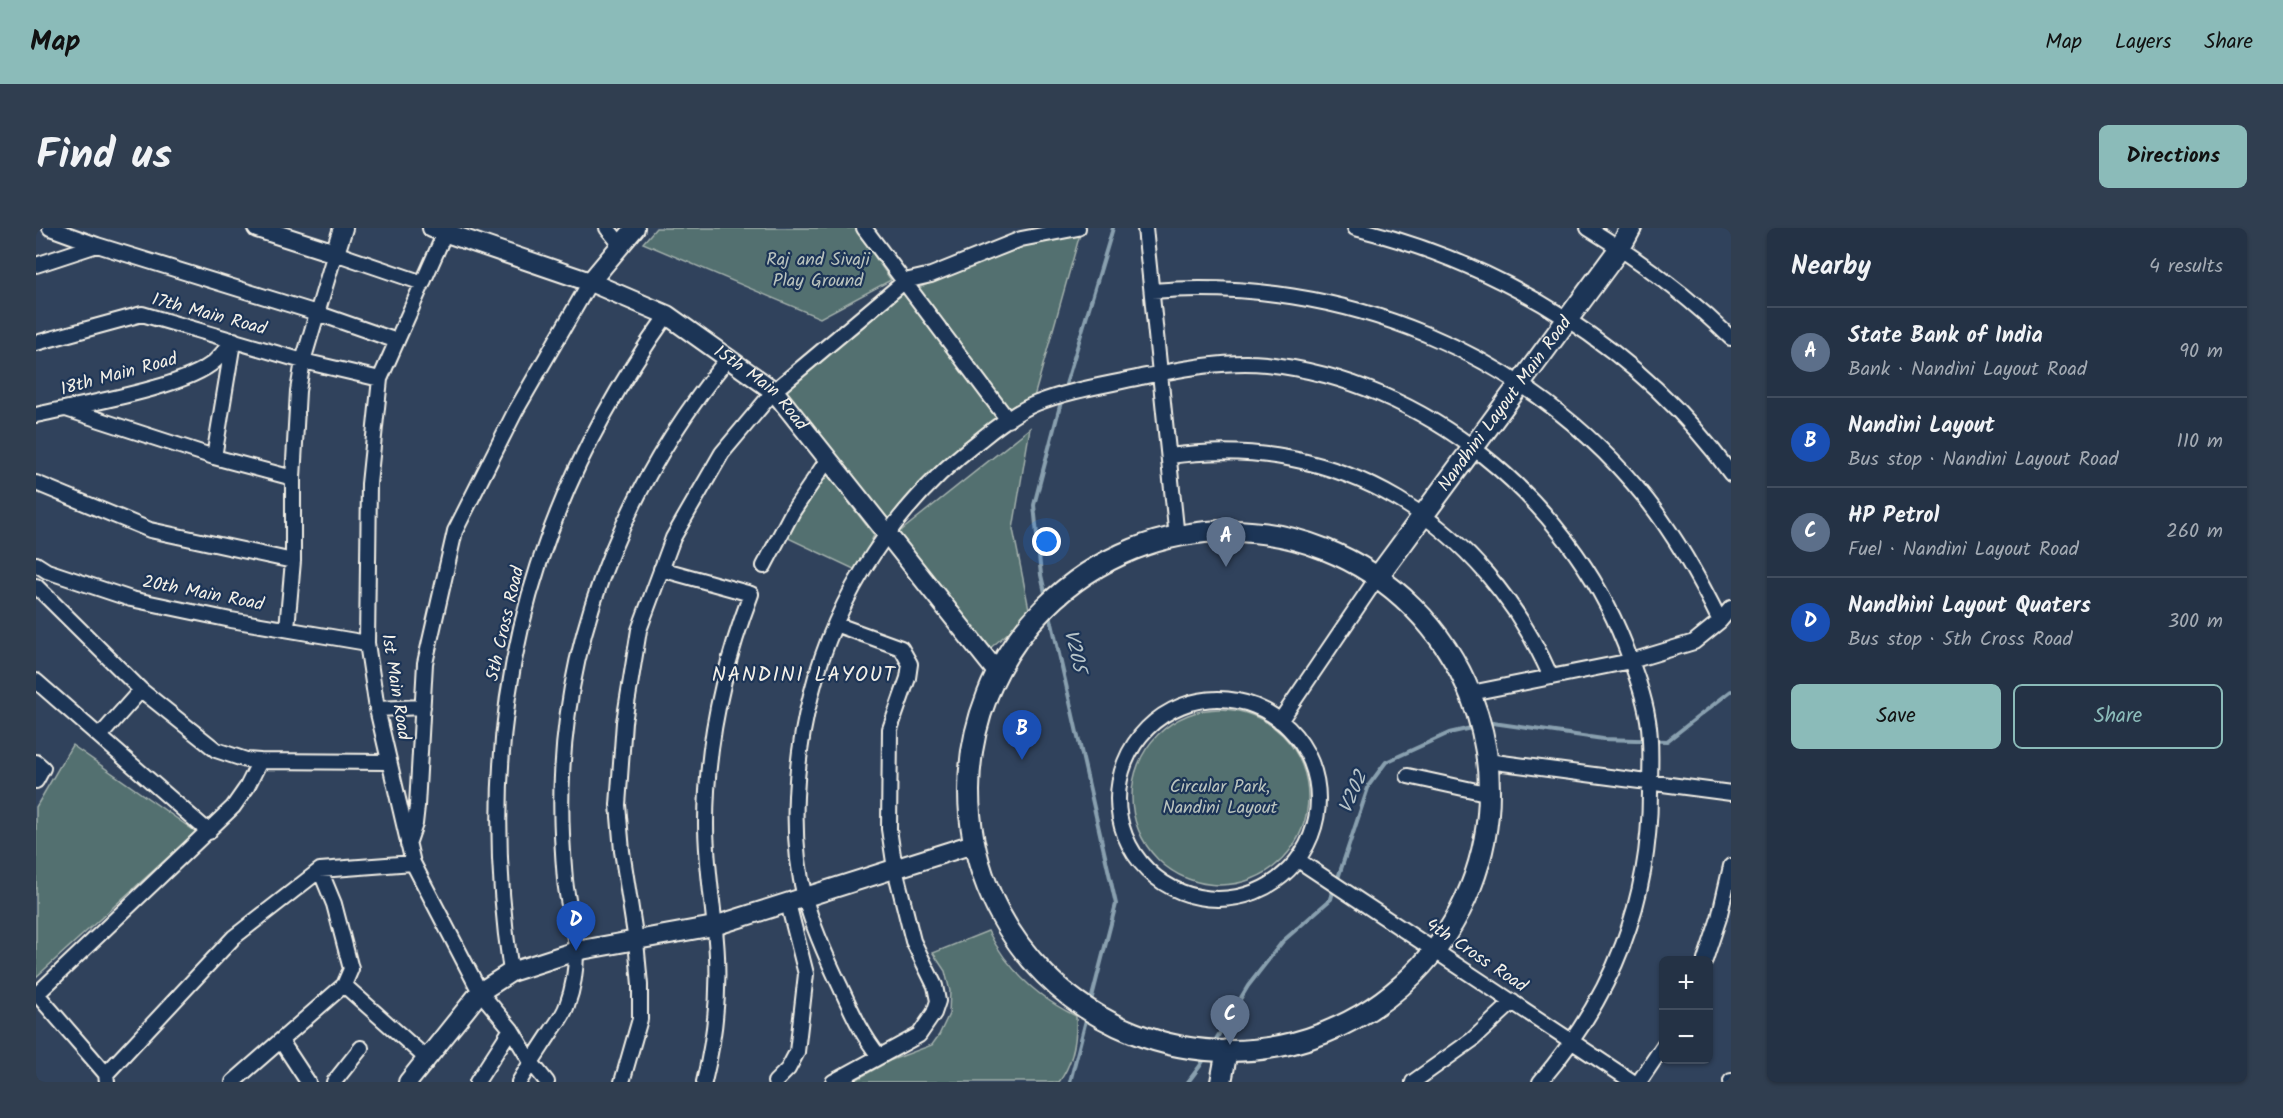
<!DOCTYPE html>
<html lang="en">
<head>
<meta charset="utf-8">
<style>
	body { margin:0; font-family:Kalam,sans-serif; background:#303e50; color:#f1f3f6 }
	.controls { position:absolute; right:18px; bottom:18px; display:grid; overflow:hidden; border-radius:9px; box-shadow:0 2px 4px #0004 }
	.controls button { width:54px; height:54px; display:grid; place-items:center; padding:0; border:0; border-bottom:2px solid #414d5e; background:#243245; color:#f1f3f6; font:30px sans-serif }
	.you { position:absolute; left:1011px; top:314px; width:21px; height:21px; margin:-15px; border:4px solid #fff; border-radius:50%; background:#1a73e8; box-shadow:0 0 0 9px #1a73e833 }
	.badge { display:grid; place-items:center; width:39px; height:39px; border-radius:50%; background:#8bbbb9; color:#fff; font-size:20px; font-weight:700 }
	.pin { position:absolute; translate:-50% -50px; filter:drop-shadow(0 2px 3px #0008) }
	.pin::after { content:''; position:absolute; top:32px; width:21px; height:18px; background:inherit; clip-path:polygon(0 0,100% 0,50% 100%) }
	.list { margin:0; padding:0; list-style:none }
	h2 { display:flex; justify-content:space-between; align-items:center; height:78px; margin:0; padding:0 24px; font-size:26px }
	h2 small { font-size:20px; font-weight:400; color:#a3aab3 }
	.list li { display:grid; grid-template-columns:39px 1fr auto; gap:18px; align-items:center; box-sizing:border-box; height:90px; padding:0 24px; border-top:2px solid #414d5e }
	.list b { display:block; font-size:22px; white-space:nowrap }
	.list p { margin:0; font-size:20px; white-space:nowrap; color:#a3aab3 }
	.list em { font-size:20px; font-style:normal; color:#a3aab3 }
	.actions { display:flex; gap:12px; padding:18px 24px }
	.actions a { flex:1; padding:14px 0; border:2px solid #8bbbb9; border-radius:9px; text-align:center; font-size:21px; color:#8bbbb9 }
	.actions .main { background:#8bbbb9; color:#111 }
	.map { position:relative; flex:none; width:1695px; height:854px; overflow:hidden; border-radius:9px }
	header { display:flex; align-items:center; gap:36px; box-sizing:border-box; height:84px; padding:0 30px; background:#8bbbb9; color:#111 }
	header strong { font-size:28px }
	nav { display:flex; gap:33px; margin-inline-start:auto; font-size:21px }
	.intro { display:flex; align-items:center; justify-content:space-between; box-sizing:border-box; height:144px; padding:0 36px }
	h1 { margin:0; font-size:42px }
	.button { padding:15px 27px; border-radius:9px; background:#8bbbb9; color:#111; font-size:21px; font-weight:700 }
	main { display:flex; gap:36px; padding:0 36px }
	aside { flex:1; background:#243245; border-radius:9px; box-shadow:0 2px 4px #0004 }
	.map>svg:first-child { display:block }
	.green { fill:#52706f; stroke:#a3b0ac; stroke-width:1.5 }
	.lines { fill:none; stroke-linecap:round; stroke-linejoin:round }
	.stream { stroke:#89a0af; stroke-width:4 }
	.minor-casing { stroke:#f4f1e8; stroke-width:18 }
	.tertiary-casing { stroke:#f4f1e8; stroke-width:22 }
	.secondary-casing { stroke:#f4f1e8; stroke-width:24 }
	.minor { stroke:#1d3557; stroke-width:14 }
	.tertiary { stroke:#1d3557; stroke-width:18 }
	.secondary { stroke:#1d3557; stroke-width:20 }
	.labels { text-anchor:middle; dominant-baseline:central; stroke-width:4.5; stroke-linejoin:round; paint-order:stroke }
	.park-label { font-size:18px; fill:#bbc4be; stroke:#1d3557 }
	.street-label { font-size:18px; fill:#f4f1e8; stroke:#1d3557 }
	.water-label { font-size:20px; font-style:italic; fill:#b5c2c7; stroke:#1d3557 }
	.quarter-label { font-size:21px; letter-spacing:1.5px; fill:#f4f1e8; stroke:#1d3557 }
</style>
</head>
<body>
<header>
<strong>Map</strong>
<nav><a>Map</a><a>Layers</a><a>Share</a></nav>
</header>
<div class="intro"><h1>Find us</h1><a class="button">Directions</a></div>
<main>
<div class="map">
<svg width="1695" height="854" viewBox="0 0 1695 854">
	<rect width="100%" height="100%" fill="#30425c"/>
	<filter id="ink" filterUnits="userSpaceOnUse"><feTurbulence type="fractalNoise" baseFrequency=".0167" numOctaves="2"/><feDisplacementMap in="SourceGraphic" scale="12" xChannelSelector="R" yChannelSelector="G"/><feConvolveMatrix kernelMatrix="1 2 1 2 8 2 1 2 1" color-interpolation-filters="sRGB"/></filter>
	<g filter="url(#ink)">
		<path class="green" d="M620,0h199l36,52 -71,38 -177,-75z
			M1044,6l-46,163 -24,15 -94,-123 103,-44z
			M868,61l98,132c-51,27 -89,63 -118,113l-105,-144z
			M994,200l-17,101 17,85 -42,36 -96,-112z
			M791,246l47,61 -16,36 -72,-34z
			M1096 569a88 88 0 1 1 176 0a88 88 0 1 1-176 0Z
			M36,517l124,87 -160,145v-170z
			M952,703c20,39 48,66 88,85 1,24 -3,47 -17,66h-207l37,-21 43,-16 7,-10 10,-21 1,-23 -5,-20 -12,-18z"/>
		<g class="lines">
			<path class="stream" d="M1028,163l49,-163
				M1026,170l-28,107 7,70 75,329 -46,178
				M1301,653l32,-96 17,-23 63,-29 44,-10 110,16 64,2 64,-50
				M1152,854l12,-16 48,-80 35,-45 48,-42 3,-11"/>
			<defs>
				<path id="minor" d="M14,0l47,17
					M411,0l-67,151 -11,105 -2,159 10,66 36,154 67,129 31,37 20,33 16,20
					M571,0l14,17
					M828,0l144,192
					M1109,0l32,310
					M1319,0c149,37 285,120 376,246
					M1552,0c52,32 99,67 143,110
					M0,37l61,-20 220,68 80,28
					M1116,63c189,-15 376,60 495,209 29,37 52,78 73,121
					M197,114l-19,115 79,21
					M0,115l106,-29 161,47 77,18
					M30,181l148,48
					M0,187c42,-10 150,-27 179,-54 7,-7 13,-14 19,-21
					M1133,228c170,-24 314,66 382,221
					M0,255l114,47 143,31
					M0,336l11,7 84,28 100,21 136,23
					M728,338l29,-55 35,-52
					M625,341l90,25c-28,74 -45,150 -45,230 0,45 9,88 11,132 2,42 -3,85 -13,126
					M0,358l105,104 75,60 30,10 14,1
					M251,400l6,-67v-83l5,-87 5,-30 32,-108 88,30
					M0,453l173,151
					M1435,465l160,-32 63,-19 26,-21 11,-13
					M1082 571a100 100 0 1 1 200 0a100 100 0 1 1-200 0Z
					M341,481l46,-2
					M1244,493l97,-143
					M64,508l41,-46
					M1451,533l244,32
					M0,534l7,6 -7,13
					M1372,548l78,17
					M372,616l7,-20 2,-18 8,-143 30,-132 60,-119 75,-130
					M1262,632l335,222
					M1669,732l14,-42 12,-52
					M475,744c-37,-245 12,-455 156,-657
					M308,757l82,73
					M0,765l70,81 1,8
					M1,766l196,-187 14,-20 13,-26 129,1
					M245,813l27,41
					M843,828c-17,-21 -27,-44 -38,-68 -14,-29 -28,-60 -36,-90 -16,-63 -10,-141 6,-203 25,-101 86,-192 169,-255 17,-14 37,-29 57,-37 33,-13 69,-18 104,-26 40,-8 84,-17 125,-13 159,17 302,135 359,281 9,24 19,50 23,75 4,22 2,46 2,68 1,113 -37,208 -110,294
					M70,846l128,-137 86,-67 93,-7
					M197,854l111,-97 7,-16 -17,-65 -14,-34
					M298,854l27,-34
					M441,854l34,-53
					M483,854c10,-17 21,-33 32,-50 5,-8 13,-17 16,-27 6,-16 9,-36 9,-53 0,-21 -9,-50 -11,-72 -3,-35 -5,-70 -3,-104 7,-156 69,-299 167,-419
					M586,854l18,-63v-34l-4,-44 -14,-90 -4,-46 6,-83 15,-92 34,-92 49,-85 52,-62 131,-110 26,-6 90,-36 57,-11
					M739,854l13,-13 9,-17 9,-78 -18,-71
					M797,854l86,-47 15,-22 4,-12 -3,-15 -22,-45 -18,-72 -6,-40 1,-100 18,-51 2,-14 -9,-16 -66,-24
					M1377,854l59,-42 41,-38
					M1603,854l25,-37
					M1695,854v-1"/>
				<g id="tertiary">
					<path d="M221,0l78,25 8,-25"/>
					<path id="s1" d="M396,0l158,54 77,33 107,76 222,280"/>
					<path d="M554,54l45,-54"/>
					<path d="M372,854l72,-90 31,-20 65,-21 138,-25 259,-82"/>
				</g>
				<g id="secondary">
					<circle cx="1193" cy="563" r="260"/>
					<path id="s2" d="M1341,350l243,-330 11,-20"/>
					<path d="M1185,854l6,-32"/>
				</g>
			</defs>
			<use href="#minor" class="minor-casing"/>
			<use href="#tertiary" class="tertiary-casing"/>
			<use href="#secondary" class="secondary-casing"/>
			<use href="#minor" class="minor"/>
			<use href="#tertiary" class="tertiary"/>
			<use href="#secondary" class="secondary"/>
		</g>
	</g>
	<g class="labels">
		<g class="park-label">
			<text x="782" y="32">Raj and Sivaji<tspan x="782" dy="21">Play Ground</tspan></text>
			<text x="1184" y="559">Circular Park,<tspan x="1184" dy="21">Nandini Layout</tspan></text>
		</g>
		<g class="street-label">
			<text transform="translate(173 87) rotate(15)">17th Main Road</text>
			<text transform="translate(83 147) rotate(-15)">18th Main Road</text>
			<text stroke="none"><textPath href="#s1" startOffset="370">15th Main Road</textPath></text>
			<text stroke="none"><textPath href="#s2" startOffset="216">Nandhini Layout Main Road</textPath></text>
			<text transform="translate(167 366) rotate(11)">20th Main Road</text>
			<text transform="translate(470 396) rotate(-77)">5th Cross Road</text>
			<text transform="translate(359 459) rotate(81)">1st Main Road</text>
			<text transform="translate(1440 728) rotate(34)">4th Cross Road</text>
		</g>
		<g class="water-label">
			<text transform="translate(1038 423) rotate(77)">V205</text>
			<text transform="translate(1318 565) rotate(-66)">V202</text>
		</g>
		<g class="quarter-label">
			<text x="768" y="447">NANDINI LAYOUT</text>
		</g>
	</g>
</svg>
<div class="controls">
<button>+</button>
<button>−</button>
</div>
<div class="you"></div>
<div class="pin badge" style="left:1190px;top:339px;background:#5c6f8a">A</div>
<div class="pin badge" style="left:986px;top:532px;background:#1a4fb4">B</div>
<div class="pin badge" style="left:1194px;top:817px;background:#5c6f8a">C</div>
<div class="pin badge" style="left:540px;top:723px;background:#1a4fb4">D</div>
</div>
<aside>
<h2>Nearby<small>4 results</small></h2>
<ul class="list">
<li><span class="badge" style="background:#5c6f8a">A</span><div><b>State Bank of India</b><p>Bank · Nandini Layout Road</p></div><em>90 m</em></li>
<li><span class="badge" style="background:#1a4fb4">B</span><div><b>Nandini Layout</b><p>Bus stop · Nandini Layout Road</p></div><em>110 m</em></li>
<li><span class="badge" style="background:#5c6f8a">C</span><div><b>HP Petrol</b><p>Fuel · Nandini Layout Road</p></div><em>260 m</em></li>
<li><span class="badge" style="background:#1a4fb4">D</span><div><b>Nandhini Layout Quaters</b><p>Bus stop · 5th Cross Road</p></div><em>300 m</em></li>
</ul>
<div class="actions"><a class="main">Save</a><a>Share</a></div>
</aside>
</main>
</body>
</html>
